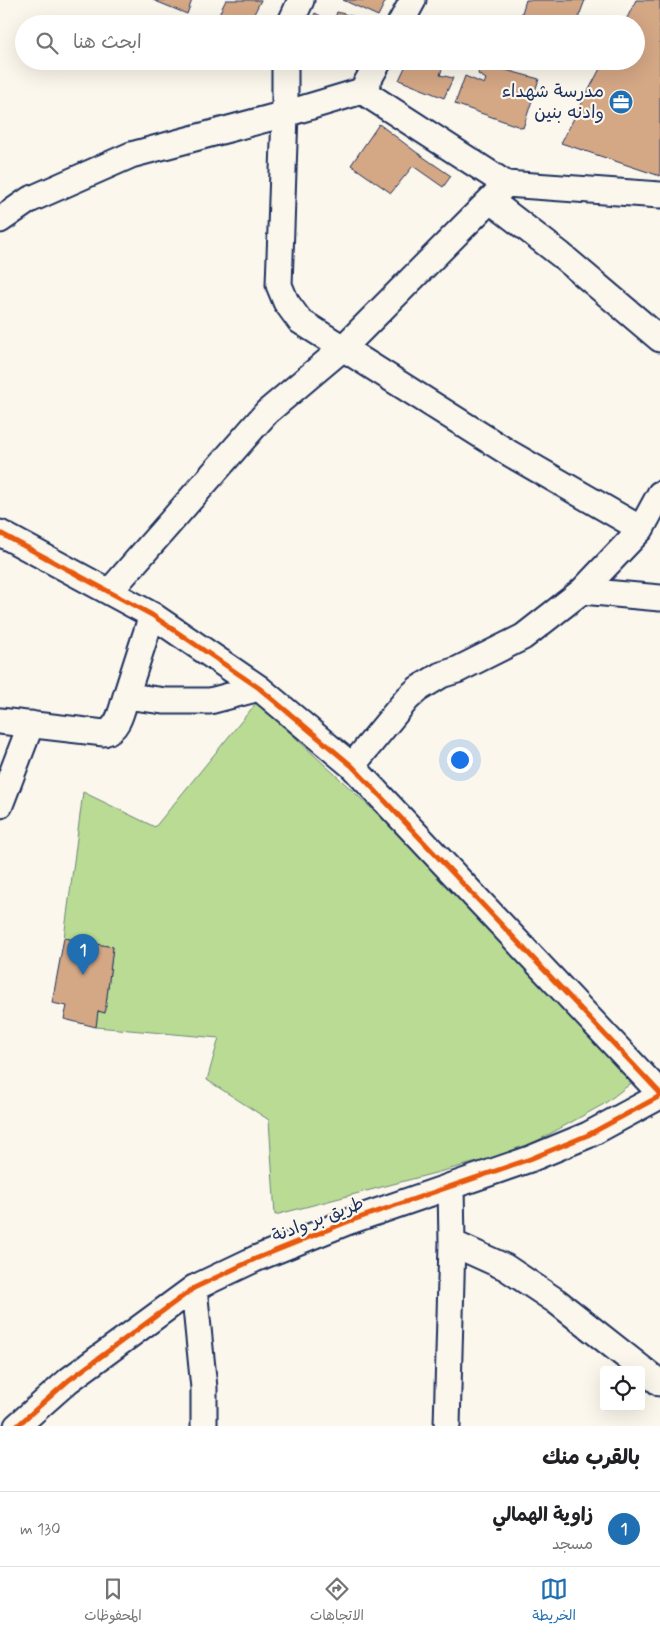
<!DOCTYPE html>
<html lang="ar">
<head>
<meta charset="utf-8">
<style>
	body { margin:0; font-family:Mynerve,"Playpen Sans Arabic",sans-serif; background:#f6f6f6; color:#202124; direction:rtl }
	.controls { position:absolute; right:15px; bottom:15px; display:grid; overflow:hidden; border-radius:5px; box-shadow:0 5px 20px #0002 }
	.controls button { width:45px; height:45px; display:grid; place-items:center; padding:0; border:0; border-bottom:1px solid #e0e0e0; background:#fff; color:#202124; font:25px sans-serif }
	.you { position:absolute; left:459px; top:759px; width:18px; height:18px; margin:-12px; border:4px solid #fff; border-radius:50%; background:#1a73e8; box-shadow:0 0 0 8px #1a73e833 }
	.badge { display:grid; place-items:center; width:32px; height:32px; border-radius:50%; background:#1f6fb2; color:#fff; font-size:16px; font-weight:700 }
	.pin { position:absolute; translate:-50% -41px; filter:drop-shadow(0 1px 2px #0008) }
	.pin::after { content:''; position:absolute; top:26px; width:18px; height:15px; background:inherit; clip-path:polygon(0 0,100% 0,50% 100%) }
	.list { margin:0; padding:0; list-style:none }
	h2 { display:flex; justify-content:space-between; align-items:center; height:65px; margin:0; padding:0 20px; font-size:21px }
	h2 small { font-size:16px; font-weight:400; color:#757577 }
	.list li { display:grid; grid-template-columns:32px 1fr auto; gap:15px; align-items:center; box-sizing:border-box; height:75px; padding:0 20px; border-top:1px solid #e0e0e0 }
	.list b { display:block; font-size:19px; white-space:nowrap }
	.list p { margin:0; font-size:16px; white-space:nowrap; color:#757577 }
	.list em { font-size:16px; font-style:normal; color:#757577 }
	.icon { flex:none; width:28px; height:28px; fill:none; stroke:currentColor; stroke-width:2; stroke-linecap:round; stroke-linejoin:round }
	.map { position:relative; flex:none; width:660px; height:1426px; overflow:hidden; direction:ltr }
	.search { position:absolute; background:#fff; box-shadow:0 5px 20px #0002; left:15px; right:15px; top:15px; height:55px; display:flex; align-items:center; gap:12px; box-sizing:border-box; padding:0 18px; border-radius:28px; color:#757577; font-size:19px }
	.sheet { height:140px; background:#fff }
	nav { display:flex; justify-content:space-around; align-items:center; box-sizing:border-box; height:70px; border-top:1px solid #e0e0e0; background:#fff; font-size:14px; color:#757577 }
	nav a { display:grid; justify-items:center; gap:2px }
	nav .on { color:#1f6fb2 }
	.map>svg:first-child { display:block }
	.green { fill:#badb94; stroke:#6a8579 }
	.building { fill:#d4a785; stroke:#1b2f5e }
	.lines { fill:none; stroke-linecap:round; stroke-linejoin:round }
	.minor-casing { stroke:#1b2f5e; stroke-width:29 }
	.minor { stroke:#fbf7ec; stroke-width:25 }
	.cycleway-casing { stroke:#fbf7ec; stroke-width:8 }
	.cycleway { stroke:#e8590c; stroke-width:5 }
	.labels { text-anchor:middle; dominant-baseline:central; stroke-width:4.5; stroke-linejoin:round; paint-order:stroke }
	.poi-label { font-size:18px; fill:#1b2f5e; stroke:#fbf7ec; text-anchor:end }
	.street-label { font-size:18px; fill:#1b2f5e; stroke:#fbf7ec }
</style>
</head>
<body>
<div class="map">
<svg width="660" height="1426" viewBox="0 0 660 1426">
	<rect width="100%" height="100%" fill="#fbf7ec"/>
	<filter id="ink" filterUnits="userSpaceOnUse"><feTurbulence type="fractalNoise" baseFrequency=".02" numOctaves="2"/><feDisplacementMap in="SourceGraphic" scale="10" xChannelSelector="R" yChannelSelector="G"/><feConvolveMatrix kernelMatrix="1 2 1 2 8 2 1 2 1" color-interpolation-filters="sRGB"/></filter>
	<g filter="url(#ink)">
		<path class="green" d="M257,702l154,143 223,236 -30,23 -85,47 -244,64 -6,-95 -62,-40 12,-42 -123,-11 2,-16 7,2 8,-66 -49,-9 19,-146 72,35z"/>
		<path class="building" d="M153,0h39l-5,14z
			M226,0h35l-12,24h-35z
			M343,0h43l-8,16z
			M526,0h59l-9,24h-34l-21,-8z
			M636,0h24v176l-99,-33 43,-82h32v-37h-12z
			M337,12l29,8 -2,4h-31z
			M315,13l15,8 -1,3h-19z
			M482,16l20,8h-23z
			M346,61h16l-4,7z
			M408,61h37l-5,14 13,3 -9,20 -45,-18z
			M481,61h23l-2,8 37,10 -16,49 -68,-24 10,-28 19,8 2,-5 -8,-5z
			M379,124l37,28 35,24 -8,11 -30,-21 -22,27 -40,-28z
			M64,938l49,9 -8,66 -7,-2 -2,16 -32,-8 3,-13 -15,-3z"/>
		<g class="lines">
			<defs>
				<path id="minor" d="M290,24l11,-24
					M400,24l13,-24
					M285,61v53l-6,171 7,17 14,19 209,132 132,76
					M362,91l17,-30
					M491,201l70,54 99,84
					M0,220l29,-20 102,-45 154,-41 77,-23 144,93 154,11
					M0,533l152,82 107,73 93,78 308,327
					M110,591l157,-179 76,-64 163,-164
					M582,591l78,7
					M126,696l26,-81
					M0,721l104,12c15,-4 18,-24 22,-37l39,5h45l49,-13
					M352,766l55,-67 11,-10 23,-14 16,-5 66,-33 59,-46 59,-62 19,-35
					M0,805l31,-81
					M452,1243l53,24 51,34 104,82
					M194,1288l10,100v38
					M17,1426l52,-46 125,-92 61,-29 92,-37 183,-63 58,-24 72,-39
					M447,1426l5,-183 -1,-57"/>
			</defs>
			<use href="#minor" class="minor-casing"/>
			<use href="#minor" class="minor"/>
			<defs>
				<path id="cycleway" d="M0,533l152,82 107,73 93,78 308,327
					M17,1426l52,-46 125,-92 61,-29 92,-37 183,-63 58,-24 72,-39"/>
			</defs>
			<use href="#cycleway" class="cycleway-casing"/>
			<use href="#cycleway" class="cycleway"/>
		</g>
	</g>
	<defs>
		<symbol id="office-disc" viewBox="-11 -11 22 22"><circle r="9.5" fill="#1f6fb2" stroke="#fbf7ec"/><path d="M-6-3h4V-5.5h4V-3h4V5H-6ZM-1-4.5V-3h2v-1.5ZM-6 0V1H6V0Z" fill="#fff"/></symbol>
	</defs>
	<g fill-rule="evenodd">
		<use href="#office-disc" x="607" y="88" width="28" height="28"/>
	</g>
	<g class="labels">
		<g class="poi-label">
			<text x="604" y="92">مدرسة شهداء<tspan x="604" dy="21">وادنه بنين</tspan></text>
		</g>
		<g class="street-label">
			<text transform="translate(318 1220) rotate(-21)">طريق بر وادنة</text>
		</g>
	</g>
</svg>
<div class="controls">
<button><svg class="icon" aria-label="locate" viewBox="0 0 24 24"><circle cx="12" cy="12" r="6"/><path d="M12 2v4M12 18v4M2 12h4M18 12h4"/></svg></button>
</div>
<div class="you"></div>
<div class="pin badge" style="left:83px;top:975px">1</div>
<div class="search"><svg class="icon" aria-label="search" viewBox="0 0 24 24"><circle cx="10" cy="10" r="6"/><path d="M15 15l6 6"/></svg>ابحث هنا</div>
</div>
<section class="sheet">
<h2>بالقرب منك<small></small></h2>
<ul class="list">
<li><span class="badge">1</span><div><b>زاوية الهمالي</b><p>مسجد</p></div><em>130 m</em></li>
</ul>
</section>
<nav>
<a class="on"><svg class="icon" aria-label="map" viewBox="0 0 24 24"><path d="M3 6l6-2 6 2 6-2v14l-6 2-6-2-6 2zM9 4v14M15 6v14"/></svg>الخريطة</a>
<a><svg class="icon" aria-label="directions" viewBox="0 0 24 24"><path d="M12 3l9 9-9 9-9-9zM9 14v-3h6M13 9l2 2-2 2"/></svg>الاتجاهات</a>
<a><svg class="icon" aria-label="saved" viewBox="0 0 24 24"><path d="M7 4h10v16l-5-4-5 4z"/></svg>المحفوظات</a>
</nav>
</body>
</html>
